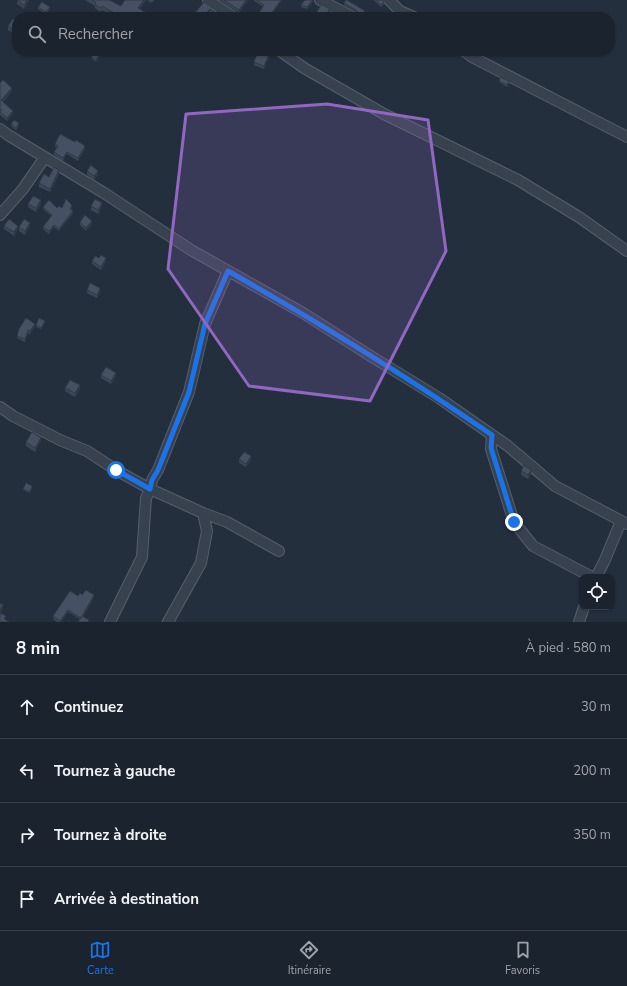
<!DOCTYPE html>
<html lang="fr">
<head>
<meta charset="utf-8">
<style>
	body { margin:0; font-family:"Nunito Sans",sans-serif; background:#242b36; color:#f1f3f6 }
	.controls { position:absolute; right:12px; bottom:12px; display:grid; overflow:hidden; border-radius:8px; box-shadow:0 1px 3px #0004 }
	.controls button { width:36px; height:36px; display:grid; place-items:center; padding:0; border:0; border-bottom:1px solid #39404a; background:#1b232e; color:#f1f3f6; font:20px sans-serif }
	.stop { position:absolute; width:12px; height:12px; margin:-9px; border:3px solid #1a73e8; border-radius:50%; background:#fff }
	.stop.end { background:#1a73e8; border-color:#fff; box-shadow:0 1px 4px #0008 }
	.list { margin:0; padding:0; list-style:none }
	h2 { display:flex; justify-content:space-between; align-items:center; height:52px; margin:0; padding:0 16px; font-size:17px }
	h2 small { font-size:13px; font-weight:400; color:#a0a4aa }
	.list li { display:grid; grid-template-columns:26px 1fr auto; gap:12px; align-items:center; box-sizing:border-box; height:64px; padding:0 16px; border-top:1px solid #39404a }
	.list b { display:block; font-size:15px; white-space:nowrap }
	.list em { font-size:13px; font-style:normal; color:#a0a4aa }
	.icon { flex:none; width:22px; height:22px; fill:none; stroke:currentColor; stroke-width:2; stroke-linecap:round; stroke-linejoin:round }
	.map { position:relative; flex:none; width:627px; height:622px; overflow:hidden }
	.search { position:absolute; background:#1b232e; box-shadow:0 1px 3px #0004; left:12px; right:12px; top:12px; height:44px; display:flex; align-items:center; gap:10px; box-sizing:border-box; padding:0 14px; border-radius:16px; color:#a0a4aa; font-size:15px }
	.sheet { height:308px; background:#1b232e }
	nav { display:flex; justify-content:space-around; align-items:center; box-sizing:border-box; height:56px; border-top:1px solid #39404a; background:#1b232e; font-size:11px; color:#a0a4aa }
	nav a { display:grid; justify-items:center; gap:2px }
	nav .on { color:#1a73e8 }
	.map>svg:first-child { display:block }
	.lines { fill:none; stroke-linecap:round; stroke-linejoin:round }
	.minor-casing { stroke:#565f6c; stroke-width:12 }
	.minor { stroke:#38414e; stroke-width:10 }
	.wall { fill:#3b4654 }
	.shaded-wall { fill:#303945 }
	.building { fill:#455162; stroke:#303945 }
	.route { stroke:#1a73e8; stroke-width:5 }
	.marked { fill:#9266c3; fill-opacity:0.2; stroke:#9266c3; stroke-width:3; stroke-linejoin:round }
</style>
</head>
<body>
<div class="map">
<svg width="627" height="622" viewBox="0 0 627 622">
	<rect width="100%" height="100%" fill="#242f3e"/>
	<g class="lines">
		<defs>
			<path id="minor" d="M208,0l25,17
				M320,0l33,17
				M389,0l11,11 14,6
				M280,51l24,17 80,46 134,66 61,37 48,34
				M464,51l8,6 155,80
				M0,129l8,6 96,58 87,57 112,63 66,42 70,43 69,48 47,40 72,38
				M0,215l23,-26 22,-32
				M0,407l13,9 47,24 27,11 29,19 34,19 -4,9 -4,59 -32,65
				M492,435l-1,14 23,73 19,24 59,31
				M203,513l24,9 52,29
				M596,577l8,-15 17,-41
				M168,622l33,-59 6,-32 -4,-18 -53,-24 2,-9 6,-10 31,-78 16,-68 23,-53
				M579,622l5,-15"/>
		</defs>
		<use href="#minor" class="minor-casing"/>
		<use href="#minor" class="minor"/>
	</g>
	<path class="wall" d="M17,0h12v1l-5,8 -7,-5z
		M85,0h24l12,6 4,-6h21l-6,9 13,8h-39l-12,-7 -2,2 -5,-4v-2z
		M147,0h7l-2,3z
		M220,0h28l-9,13z
		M253,0h29l-25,16 6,-9z
		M313,0v1l-6,8 -6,-2v-2z
		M374,0h9l1,4 -3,3z
		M204,2l18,15h-6l-6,-5 -4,5h-10l-1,-1v-3z
		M344,3l21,10 -3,4h-2l-4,-6 -12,-6z
		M38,7l12,2 -4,5 -8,-5z
		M317,12h13l-3,5h-7l-3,-2z
		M17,21v15l-9,-6v-4z
		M101,54l-5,8 -5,-4v-1z
		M270,54l-6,15 -10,-4v-3z
		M499,81l10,2 -2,4 -8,-5z
		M0,83l12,8 -9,11 10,12 -6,7 -7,-6z
		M11,124l8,1 -3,5 -5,-4z
		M55,144l30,5 -7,12 -11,-7 -4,7 -9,-6v-3l3,-4 -2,-1z
		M87,171l11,4 -4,5 -7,-5z
		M59,174l-9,18 -11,-5v-4l10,-6z
		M28,204h13l-5,8 -8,-5z
		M91,206h11l-4,8 -7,-4z
		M43,207l19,1 10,-1 -1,3 2,4 -14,17 -5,-4 -5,7 -6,-5v-2l8,-11 -8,-7z
		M80,222l12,3 -6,6 -6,-6z
		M4,226l14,3 -4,7 -10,-7z
		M19,227h11l-5,8 -6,-4z
		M99,258l7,4 -5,8 -9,-6v-3z
		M87,290l13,2 -3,6 -10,-5z
		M45,323l-4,6 -5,-2v-2z
		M35,326l-5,8 -2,-1 -3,9 -8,-4v-2z
		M101,375l15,1 -5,8 -10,-6z
		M65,388l15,1 -5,8 -10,-6z
		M41,441l-6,11 -9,-6v-4z
		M239,459l12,1 -5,7 -7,-4z
		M521,471l10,3 -3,5 -7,-4z
		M32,488l-2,5 -7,-3v-1z
		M82,595l12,3 -11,18 6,6 -9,-3 -12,-7 -7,10h-4l-4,-3v-3l25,-20z"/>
	<path class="shaded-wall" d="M27,0h2v1l-5,8v-4z
		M144,0h2l-8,12v-4z
		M246,0h2l-9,13v-3z
		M281,0h1l-11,17h-2z
		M313,0v1l-6,8v-2z
		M210,9v3l-4,5h-3z
		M330,9v3l-3,5h-2z
		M270,51v3l-6,15v-3z
		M101,52v2l-5,8v-2z
		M12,88v3l-11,12v-3z
		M13,111v3l-6,7v-3z
		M85,146v3l-7,12v-3z
		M67,152v2l-4,7v-3z
		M59,170v4l-9,18v-3z
		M98,171v4l-4,5v-4z
		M41,200v4l-5,8v-4z
		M102,203v3l-4,8v-4z
		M73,211v3l-14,17v-2z
		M92,221v4l-6,6v-3z
		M30,223v4l-5,8v-4z
		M54,225v2l-5,7v-3z
		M18,226v3l-4,7v-4z
		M106,258v4l-5,8v-3z
		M100,288v4l-3,6v-3z
		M35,324v2l-5,8v-3z
		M28,330v3l-3,9v-3z
		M116,373v3l-5,8v-3z
		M80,385v4l-5,8v-4z
		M41,438v3l-6,11v-4z
		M251,456v4l-5,7v-3z
		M531,470v4l-3,5v-4z
		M94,595v3l-13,22v-2z
		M3,605v3l-3,6v-3z
		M68,610v2l-7,10h-1z"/>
	<path class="building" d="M17,0h10l-3,5z
		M92,0h17l12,6 4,-6h19l-6,8 15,9h-39l2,-3 -14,-8 -2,2 -5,-4 1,-1z
		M224,0h22l-7,10z
		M256,0h25l-12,17h-15l2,-2 1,1 7,-11z
		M305,0h8l-6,7 -6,-2z
		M346,0h1l18,11 -4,6 -5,-7 -12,-7z
		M376,0h7l1,2 -3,3z
		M42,2l8,5 -4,5 -8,-5z
		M204,2l18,12 -2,3 -10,-8 -7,8h-3l-5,-4z
		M321,4l9,5 -5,7 -8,-4z
		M13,19l4,2v12l-9,-7z
		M94,51h5l2,1 -5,8 -5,-3z
		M258,51h12l-6,15 -10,-4z
		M500,77l9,4 -2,4 -8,-4z
		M3,80l9,8 -11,12 12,11 -6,7 -7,-6 2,-2 -2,-1v-26z
		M14,120l5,3 -3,5 -5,-4z
		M60,134l15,8 1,-2 9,6 -7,12 -11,-6 -4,6 -9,-6 4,-6 -3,-2z
		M91,165l7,6 -4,5 -7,-5z
		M54,167l5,3 -9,19 -11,-6 5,-9 5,3z
		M33,196l8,4 -5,8 -8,-4z
		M66,199l6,6 -2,4 3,2 -14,18 -5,-4 -5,6 -6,-4 9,-12 -9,-8 6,-7 8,8 2,-2 3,2z
		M95,199l7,4 -4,7 -7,-4z
		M85,215l7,6 -6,7 -6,-6z
		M9,219l9,7 -4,6 -10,-6z
		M24,219l6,4 -5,8 -6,-4z
		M101,255l5,3 -5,9 -9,-6 3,-5 4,2z
		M90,283l10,5 -3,7 -10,-5z
		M26,318l9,6 -5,7 -2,-1 -3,9 -8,-3 2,-7z
		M39,318l6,3 -4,7 -5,-3z
		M106,367l10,6 -5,8 -10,-6z
		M70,380l10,5 -5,8 -10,-5z
		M32,432l9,6 -6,10 -9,-6z
		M244,452l7,4 -5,8 -7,-5z
		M524,465l7,5 -3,5 -7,-4z
		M26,483l6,3 -2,6 -7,-3z
		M86,590l8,5 -13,23 -13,-8 -8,11 -7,-5 17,-25 8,5 2,-3 2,2z
		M0,603l3,2 -3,6z
		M0,613l6,3 -2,3 5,3h-9z
		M82,616l7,4 -1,2h-10z"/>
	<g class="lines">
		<path class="route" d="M116,470l34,19 2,-9 6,-10 31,-78 16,-68 23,-53c90,51 178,105 264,164l-1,13 23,74"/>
	</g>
	<path class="marked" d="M327,104l101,16 18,131 -76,150 -121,-15 -81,-117 18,-155z"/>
</svg>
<div class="controls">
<button><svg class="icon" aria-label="locate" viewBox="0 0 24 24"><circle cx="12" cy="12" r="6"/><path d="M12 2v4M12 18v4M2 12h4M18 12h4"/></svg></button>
</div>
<div class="stop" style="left:116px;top:470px"></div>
<div class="stop end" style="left:514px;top:522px"></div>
<div class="search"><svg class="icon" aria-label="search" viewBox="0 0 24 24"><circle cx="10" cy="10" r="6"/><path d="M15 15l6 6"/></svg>Rechercher</div>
</div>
<section class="sheet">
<h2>8 min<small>À pied · 580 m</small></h2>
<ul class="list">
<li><svg class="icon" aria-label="ahead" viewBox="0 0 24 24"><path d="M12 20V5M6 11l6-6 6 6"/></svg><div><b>Continuez</b></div><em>30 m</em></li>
<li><svg class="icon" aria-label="left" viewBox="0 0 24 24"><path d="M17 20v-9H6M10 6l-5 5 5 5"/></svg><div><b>Tournez à gauche</b></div><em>200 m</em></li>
<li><svg class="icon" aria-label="right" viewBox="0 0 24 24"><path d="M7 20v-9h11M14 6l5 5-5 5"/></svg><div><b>Tournez à droite</b></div><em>350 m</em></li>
<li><svg class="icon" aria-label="arrive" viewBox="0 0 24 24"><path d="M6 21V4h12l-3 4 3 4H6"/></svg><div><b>Arrivée à destination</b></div></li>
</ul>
</section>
<nav>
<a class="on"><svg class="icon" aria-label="map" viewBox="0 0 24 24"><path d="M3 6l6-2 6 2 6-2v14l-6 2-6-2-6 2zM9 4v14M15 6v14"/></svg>Carte</a>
<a><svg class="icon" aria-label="directions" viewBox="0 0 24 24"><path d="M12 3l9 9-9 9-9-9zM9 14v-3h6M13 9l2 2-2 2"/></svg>Itinéraire</a>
<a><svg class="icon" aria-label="saved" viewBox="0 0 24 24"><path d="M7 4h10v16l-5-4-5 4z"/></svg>Favoris</a>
</nav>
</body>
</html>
